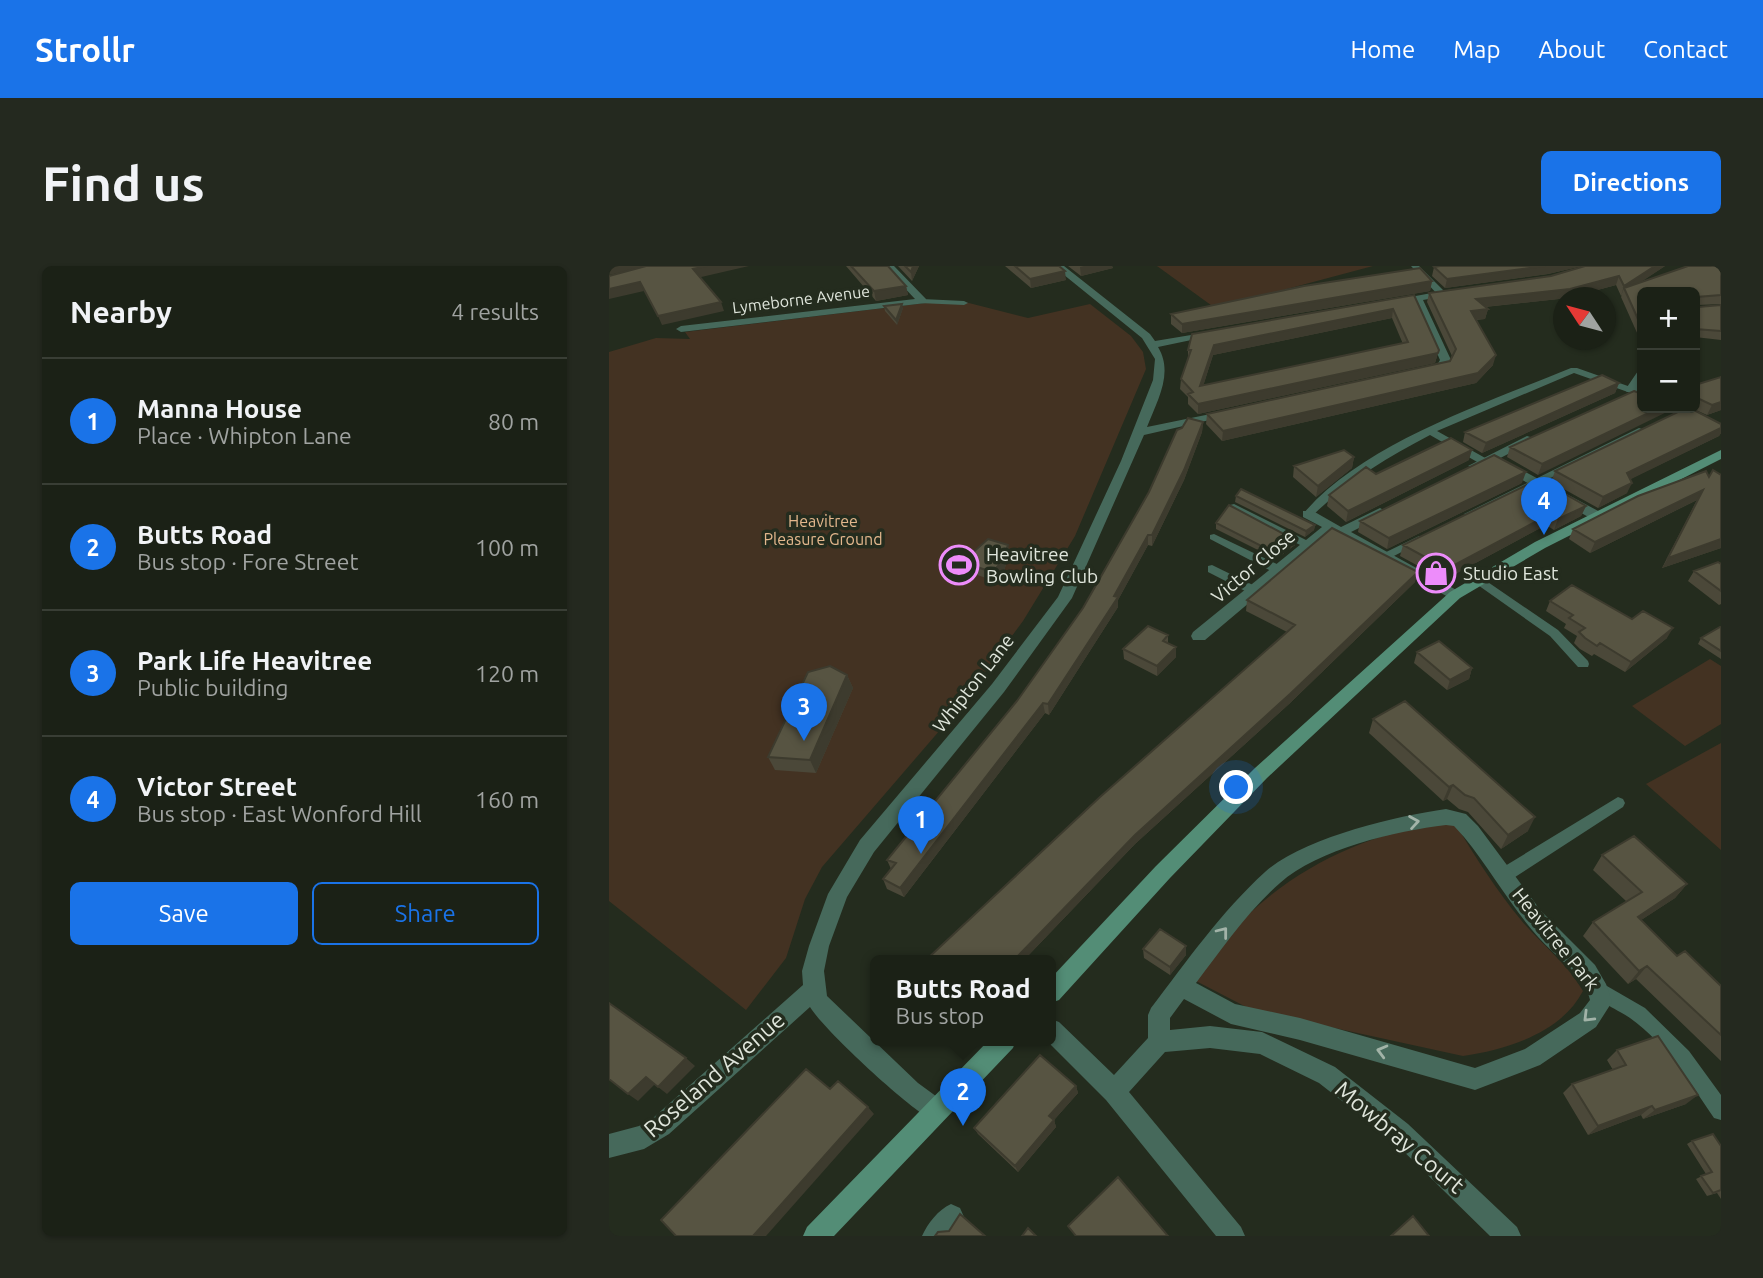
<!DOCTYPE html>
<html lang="en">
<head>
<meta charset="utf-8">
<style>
	body { margin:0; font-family:Ubuntu,sans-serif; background:#24291f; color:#f1f3f6 }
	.controls { position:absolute; right:21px; top:21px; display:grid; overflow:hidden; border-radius:10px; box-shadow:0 2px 5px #0004 }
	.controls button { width:63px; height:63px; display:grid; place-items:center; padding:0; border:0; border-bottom:2px solid #393e35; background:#1b2116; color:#f1f3f6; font:35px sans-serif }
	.compass { position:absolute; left:944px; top:21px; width:63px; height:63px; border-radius:50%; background:#1b2116; box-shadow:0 2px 5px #0004; rotate:306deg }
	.you { position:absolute; left:628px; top:522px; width:24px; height:24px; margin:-18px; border:5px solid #fff; border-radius:50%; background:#1a73e8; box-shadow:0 0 0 10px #1a73e833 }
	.badge { display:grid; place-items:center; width:46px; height:46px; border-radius:50%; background:#1a73e8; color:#fff; font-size:23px; font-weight:700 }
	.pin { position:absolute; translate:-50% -58px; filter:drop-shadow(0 2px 4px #0008) }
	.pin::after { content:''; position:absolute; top:37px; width:24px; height:21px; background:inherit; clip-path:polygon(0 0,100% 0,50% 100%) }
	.popup { position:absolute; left:261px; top:689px; width:186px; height:91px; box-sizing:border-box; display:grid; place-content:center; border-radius:10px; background:#1b2116; filter:drop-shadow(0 2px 5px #0005); font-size:23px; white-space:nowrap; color:#a0a3a1 }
	.popup b { font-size:26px; color:#f1f3f6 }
	.popup::after { content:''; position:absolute; left:50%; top:100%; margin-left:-14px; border:14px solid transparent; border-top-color:#1b2116 }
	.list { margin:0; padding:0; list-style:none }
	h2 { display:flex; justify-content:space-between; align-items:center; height:91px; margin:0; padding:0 28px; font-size:30px }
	h2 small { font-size:23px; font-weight:400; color:#a0a3a1 }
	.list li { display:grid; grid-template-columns:46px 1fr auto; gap:21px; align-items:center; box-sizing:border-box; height:126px; padding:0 28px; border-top:2px solid #393e35 }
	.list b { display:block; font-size:26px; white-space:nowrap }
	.list p { margin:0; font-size:23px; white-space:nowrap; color:#a0a3a1 }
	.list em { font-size:23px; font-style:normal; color:#a0a3a1 }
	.actions { display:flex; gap:14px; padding:21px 28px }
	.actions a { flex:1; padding:16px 0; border:2px solid #1a73e8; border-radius:10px; text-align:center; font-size:24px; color:#1a73e8 }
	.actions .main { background:#1a73e8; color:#fff }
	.map { position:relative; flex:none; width:1112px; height:970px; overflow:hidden; border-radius:10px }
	header { display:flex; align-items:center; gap:42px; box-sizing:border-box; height:98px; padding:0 35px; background:#1a73e8; color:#fff }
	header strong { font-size:33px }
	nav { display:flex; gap:38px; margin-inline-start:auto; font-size:24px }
	.intro { display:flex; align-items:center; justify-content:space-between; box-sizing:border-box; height:168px; padding:0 42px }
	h1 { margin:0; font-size:49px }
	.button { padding:18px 32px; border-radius:10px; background:#1a73e8; color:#fff; font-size:24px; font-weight:700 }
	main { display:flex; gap:42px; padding:0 42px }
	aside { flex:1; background:#1b2116; border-radius:10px; box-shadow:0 2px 5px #0004 }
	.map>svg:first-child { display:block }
	.green { fill:#433222 }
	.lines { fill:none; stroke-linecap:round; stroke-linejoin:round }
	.lane { fill:#46695b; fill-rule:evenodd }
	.street { fill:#46695b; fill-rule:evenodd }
	.secondary { fill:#538d76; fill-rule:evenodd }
	.wall { fill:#4b4839; fill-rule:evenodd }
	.shaded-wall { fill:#3d3b2e }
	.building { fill:#575442; stroke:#3d3b2e; stroke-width:2; fill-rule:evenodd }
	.oneway { stroke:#a2b3a8 }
	.labels { text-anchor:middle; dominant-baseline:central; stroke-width:7; stroke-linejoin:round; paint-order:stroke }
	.far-street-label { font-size:16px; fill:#dfe5db; stroke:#242c1e }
	.far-park-label { font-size:16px; fill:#e3b78d; stroke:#242c1e }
	.poi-label { font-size:19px; fill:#dfe5db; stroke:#242c1e; text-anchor:start }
	.street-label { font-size:19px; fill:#dfe5db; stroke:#242c1e }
	.near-street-label { font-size:23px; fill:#dfe5db; stroke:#242c1e }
</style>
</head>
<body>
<header>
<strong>Strollr</strong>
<nav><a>Home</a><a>Map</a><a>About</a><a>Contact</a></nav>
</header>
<div class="intro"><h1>Find us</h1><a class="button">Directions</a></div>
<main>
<aside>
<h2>Nearby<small>4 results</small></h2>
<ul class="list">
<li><span class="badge">1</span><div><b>Manna House</b><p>Place · Whipton Lane</p></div><em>80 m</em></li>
<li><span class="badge">2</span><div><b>Butts Road</b><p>Bus stop · Fore Street</p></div><em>100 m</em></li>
<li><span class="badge">3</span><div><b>Park Life Heavitree</b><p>Public building</p></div><em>120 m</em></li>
<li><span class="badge">4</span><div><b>Victor Street</b><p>Bus stop · East Wonford Hill</p></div><em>160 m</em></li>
</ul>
<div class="actions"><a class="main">Save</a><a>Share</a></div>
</aside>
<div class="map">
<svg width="1112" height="970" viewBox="0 0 1112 970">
	<rect width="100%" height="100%" fill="#242c1e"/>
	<path class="green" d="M548,0h216l-158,42z
		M325,36h31l63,16 62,-14 41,32 12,16 3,17 -71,167 -52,85 -64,87 -137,159 -17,32 -19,59 -40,52 -137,-109v-549l47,-14 34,1 -5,-7z
		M1101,393l11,7v58l-36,22 -53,-40z
		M1112,477v107l-75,-66z
		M831,557l16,2c20,33 41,66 65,95 21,25 46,43 62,71 -22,42 -75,58 -120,65l-211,-46 -56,-29c10,-14 19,-31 31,-44 53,-62 134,-103 213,-114z"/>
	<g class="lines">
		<path class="lane" d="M802,0h8l26,26v4h-6z
			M313,33l42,2 4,2 -4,2 -45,-2 -1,-2z
			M962,102h6l65,23v6l-68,-24 -137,58 50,28v4h-8l-49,-28c-44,23 -83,47 -118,81l-4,1 -5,-3c60,-71 183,-111 268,-146z
			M1030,162l3,1v4l-169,83 -4,1 -5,-3z
			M625,238l78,39 2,2 -2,2h-8l-74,-38v-4z
			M605,268l67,32 2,3 -6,4 -4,-1 -63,-33v-4z
			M810,270l4,1v4l-33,17h-8l-2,-3z
			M603,299l45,22 2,3 -2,3h-8l-41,-21v-6z
			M870,310l79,54 30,31 1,3 -1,3h-10l-28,-31 -75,-53v-6z
			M1009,531l5,2 2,4 -2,4 -111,72 -6,2 -6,-2 -2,-5 2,-5z
			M991,716l45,26 44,43 32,44v25l-7,-2c-24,-36 -48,-74 -84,-100 -11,-8 -33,-16 -39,-28l3,-6z"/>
		<path class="street" d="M275,0h10l32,33v4l-245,29 -5,-3 5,-3 234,-27z
			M444,0h11l86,68 5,7 60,-10 5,3 -62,13c16,26 -1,54 -11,80l83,-17 6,4 -92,21 -72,163 -68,94 -130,160 -27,45 -18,49 -5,25 3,25 91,87 26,19 4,8 -4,8 -8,4c-24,-10 -113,-93 -126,-115l-141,127 -25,15 -35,9v-24l30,-8 14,-8 150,-133 -1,-14 7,-25 19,-52 32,-54 132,-156 66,-87 63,-136 32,-81 2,-21 -13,-21z
			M844,23l3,1v4l-33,6 28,60 -6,9 -24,4v-4l16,-4 3,-5 -26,-59 -20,3 -5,-3z
			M1033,104v11l-5,9 -10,2 -2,-2 13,-19z
			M918,170l10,3 -58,30 -11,-3z
			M896,195l97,52 2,3 -2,3h-10l-91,-51 -2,-3z
			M771,242l7,4 -2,3 -34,17 109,60v6h-10l-118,-65 -127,107h-12l-2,-4 2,-4 129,-105 -19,-10v-6h10l28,16z
			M837,543l20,5 12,12 63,85 54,54 11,19 6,18 -16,25 -56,38 -65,25 -175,-50 -69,-16 -47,-25 -14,19v12l40,-4 52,6 73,35 73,57 109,103 4,9h-31l-98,-96 -73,-57 -59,-29 -50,-6 -45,4 -36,40 112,135 4,9h-29l-110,-136 -60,-60h5v-21l8,3 55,53 34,-37v-23l3,-7c36,-47 70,-96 114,-136 38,-34 131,-56 181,-63zM837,559l8,1 10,11c31,38 54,83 90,116 14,13 32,27 36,47l-10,13 -55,36 -50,19 -175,-50 -65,-14 -39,-21c26,-34 51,-71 84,-100 38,-34 116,-52 166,-58z
			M342,938l9,4 4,9 -12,19h-30c6,-13 16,-26 29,-32z"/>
		<path class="secondary" d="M1112,184v9l-176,89 -85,50 -193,180 -97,100 -111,122 -8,3v-25l105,-112 99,-98 195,-176 85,-50z
			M380,774h27l-3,8 -179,188h-31l4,-9z"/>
	</g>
	<path class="wall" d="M237,0h42l18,20 2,9 -32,6z
		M289,0h21l-7,15z
		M396,0h54l7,14 -35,8z
		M459,0h44l1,2 -32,8z
		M831,0h142l-34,8 -103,14 -13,-12 2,-9z
		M1056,0l-26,17 82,-17v38l-23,1 1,2 22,-2v35l-26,-3v-45h-53v52l-21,-47 1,-2 -1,1 -5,-11 -48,13 -83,9 3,2 -3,10 -9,1 17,45 -17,18 -254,58 -16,-17 1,-10 243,-53 2,-5 -25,-54 2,-9z
		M823,15l-2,10 -248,42 -11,-9v-10z
		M805,29l25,55 -4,13 -237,51 -10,-10v-7l-8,-8 1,-10 7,-20v-9zM783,52l11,26 -200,42 10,-31z
		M275,40l19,2 -6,17 -12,-14z
		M1010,117l-4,10 -133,60 -19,-11 2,-10z
		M1086,119l26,25 -14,5 -16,-7h4z
		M1032,128l-103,81 -31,-18 3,-10z
		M594,156l-1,10 -18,48 -32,66 -4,-1 -30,55v7l-69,108 -4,-2 -141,184 -17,-8 -4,-10 8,-10 -4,-9 130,-159 66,-93z
		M1112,158v9l-2,3 -89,43 -3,14 -29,15 -47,-26 4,-11z
		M745,191l-2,11 -36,29 -23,-20 1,-11z
		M860,194l-123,62 -19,-16 2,-11 47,-21z
		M1112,209v73l-59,20 35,-68 -107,53 -21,-14 4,-10 136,-52z
		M913,217l-135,66 -29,-17 2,-11z
		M627,230l79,29 -1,5 -9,7 -70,-35z
		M977,240l-5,10 -27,14 -8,-5 -102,55 -44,-24 3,-11z
		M607,257l79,17v5l-19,14 -60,-30z
		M399,279l1,9 -5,17 -10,10 -30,-11 -2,-8z
		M1112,298v40l-2,1 -31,-24 6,-10z
		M806,316l-126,122 -154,140 -111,116h-98l361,-328 -41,-21 1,-11z
		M941,335l117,37 -42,34 -31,-18 -2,2 -12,-7 -6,-6 3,-7 -13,-8 2,-4 -20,-13z
		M1112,362v31l-23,-15 3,-6z
		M559,369v8l8,4v10l-19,19 -33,-17 -1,-10z
		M808,386l55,16 -3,11 -22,11 -33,-27z
		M238,409l6,13 -37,85 -41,-3 -7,-13z
		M764,453l155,112 -27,18 -33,-37 -9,-3 -12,-10 -4,2 -74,-68z
		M993,589l85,29 -12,14 -34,22 36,36 44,30v75l-85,-82 -8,5 -45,-48 10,-14 34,-20 -34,-32z
		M534,683l43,6 -16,20 -26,-17z
		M1008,784l69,54 -43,15 -2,-4 -53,20 -25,-42 9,-9 41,-14 -6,-10z
		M467,820l2,7 -24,27 2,7 -38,45 -40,-38 -4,-6z
		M1083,875l29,5v53l-4,-6 -10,3 -11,-17 10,-5 -19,-30z"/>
	<path class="shaded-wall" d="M0,0h42l-42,9z
		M98,0h42l-52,12 -4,-9z
		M304,0h6l-7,15 -1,-9z
		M475,0h28l1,2 -32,8 -1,-9z
		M936,0h37l-34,8 -103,14 2,-9z
		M1046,0h10l-39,26 -2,-4 -3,8 3,-10z
		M456,5l1,9 -35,8 -1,-9z
		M1010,10l-3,9 -48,13 -94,10 2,-9z
		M823,15l-2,10 -248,42v-9z
		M31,16l4,9 -35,8v-10z
		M297,20l2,9 -32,6 -2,-10z
		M112,36l3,9 -62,14 -4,-9z
		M293,38l1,4 -6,17 -1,-5z
		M784,43l-1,9 -179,37 -13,41v-10l14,-41z
		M879,43l-3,10 -17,1 3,-9z
		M830,84l-4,13 -237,51v-10z
		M887,89l-3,10 -17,18 -254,58 1,-10z
		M1010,117l-4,10 -133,60 4,-10z
		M1112,136v8l-14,5 5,-10z
		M1050,142h16l-137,67 4,-11z
		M594,156l-1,10 -18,48 -32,66v-11z
		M1112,162v5l-2,3 -96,47 4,-10z
		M863,184l-3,10 -123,62 2,-11z
		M745,191l-2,11 -36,29 2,-11z
		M917,206l-4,11 -135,66 2,-11z
		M1023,217l-5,10 -29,15 5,-11z
		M1094,224l-6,10 -107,53 5,-11z
		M977,240l-5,10 -27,14 4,-11z
		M941,248l-4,11 -102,55 3,-11z
		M706,259l-1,5 -9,7 1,-6z
		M539,269v10l-30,55v7l-69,108 -1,-11 66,-108z
		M1112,273v9l-59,20 6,-10z
		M686,274v5l-19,14 1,-5z
		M399,279l1,9 -5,17 -10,10 -2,-9z
		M809,306l-3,10 -126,122 -154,140 -111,116h-10l121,-125z
		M1064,362l-6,10 -42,34 6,-10z
		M567,381v10l-19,19v-10z
		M863,402l-3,11 -22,11 3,-10z
		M238,409l6,13 -37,85 -6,-13z
		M434,437l2,10 -141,184 -4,-9z
		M844,519l-6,14 -4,2 6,-14z
		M926,551l-7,14 -27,18 7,-14z
		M1078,618l-12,14 -49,32 12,-13z
		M577,680v9l-16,20v-8z
		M1038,700l-11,13 -8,5 11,-13z
		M77,792l9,8 -28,28 -9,-7z
		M37,811l9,7 -17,17 -10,-7z
		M467,820l2,7 -24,27 2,7 -38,45 -3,-6 34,-50z
		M1089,829l-12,9 -43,15 12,-9z
		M1043,840l-11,9 -53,20 10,-9z
		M259,841l6,7 -108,122h-13z"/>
	<path class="building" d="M37,0h61l-14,3 28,33 -63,14 -18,-34 -31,7v-13z
		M242,0h37l18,20 -32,5z
		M296,0h8l-2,6z
		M406,0h44l6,5 -35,8z
		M831,0h105l-98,13 -13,-12z
		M976,0h70l-31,20 -5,-10 -49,13 -94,10 12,10 -17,2 25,44 -18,18 -255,58 -16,-17 243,-53 6,-12 -27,-56 122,-17z
		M1079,0h33v29l-24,2 2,10 22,-2v26l-26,-2v-37h-53v36l-18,-40z
		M811,2l12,13 -250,43 -11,-10 133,-28z
		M805,29l25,55 -1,3 -240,51 -10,-10 5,-2 -12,-13 10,-29h-3l4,-16zM784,43l15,33 -208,44 14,-41z
		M293,38l-6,16 -12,-14z
		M993,109l17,8 -133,60 -21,-11z
		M1112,111v25l-9,3 -17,-8v-12z
		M1025,125l8,3v14h17l-117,56 -32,-17z
		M1077,142h4l31,16v4l-94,45 5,10 -29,14 -48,-26z
		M579,152l15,4 -19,48 -32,65h-4l-34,61 4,1 -70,107 -5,-1 -143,185 -17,-9 13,-16 -9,-3 130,-159 66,-93 66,-116 28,-62 5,-2z
		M842,172l21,12 -124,61 -19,-16 37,-28 10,7z
		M735,184l10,7 -36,29 -24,-20z
		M885,189l32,17 -137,66 -29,-17z
		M1104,204l8,5v64l-53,19 35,-68 -108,52 -22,-13 65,-33 68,-25 3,6z
		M930,213l47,27 -28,13 -8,-5 -103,55 -44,-24z
		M632,223l74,36 -9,6 -70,-35z
		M620,239l66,35 -18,14 -61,-31z
		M723,262l86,44 -128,122 -155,141 -121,125h-88l174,-163 195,-172 -48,-25z
		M379,273l20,6 -6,17 -10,10 -30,-10z
		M1109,296l3,2v27l-27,-20z
		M963,319l60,34 11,-8 30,17 -42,34 -31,-19 -3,3 -12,-8 -6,-6 6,-4 -16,-10 4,-3 -23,-14z
		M539,360l20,9 -5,6 13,6 -19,19 -34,-17z
		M1111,361l1,1v23l-20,-13z
		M830,375l33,27 -22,12 -33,-28z
		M221,400l17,9 -37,85 -42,-3 40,-85z
		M796,435l130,116 -27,18 -34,-37 -9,-3 -12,-10 -4,2 -76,-68z
		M1025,570l53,48 -49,33 39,39 8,-5 36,35v49l-74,-69 -8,5 -46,-49 49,-30 -40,-37z
		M551,663l26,17 -16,21 -27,-18z
		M0,737l77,55 -28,29 -12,-10 -18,17 -19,-15z
		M1049,770l40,59 -43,15 -3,-4 -54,20 -26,-42 54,-19 -9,-15z
		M431,789l36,31 -27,30 5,4 -39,46 -41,-38z
		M197,803l24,20 8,-8 30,26 -115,129h-77l-15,-16z
		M1104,868l8,12v44l-8,3 -12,-17 11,-4 -20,-31z
		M509,911l50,59h-92l-8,-10z
		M351,948l25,22h-50l3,-4 11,-1z
		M804,950l16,20h-38z
		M419,962l8,8h-14z"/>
	<defs><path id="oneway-chevron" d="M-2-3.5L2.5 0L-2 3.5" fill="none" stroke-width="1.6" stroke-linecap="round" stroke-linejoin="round" transform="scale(1.75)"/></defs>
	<g class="oneway">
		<use href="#oneway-chevron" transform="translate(805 556) rotate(-9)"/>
		<use href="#oneway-chevron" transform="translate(614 666) rotate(-52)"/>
		<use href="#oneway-chevron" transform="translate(979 751) rotate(135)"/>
		<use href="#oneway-chevron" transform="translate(773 785) rotate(-165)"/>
	</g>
	<defs>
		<symbol id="stadium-ring" viewBox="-11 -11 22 22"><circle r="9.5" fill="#242c1e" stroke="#ed8cfa" stroke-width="1.5"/><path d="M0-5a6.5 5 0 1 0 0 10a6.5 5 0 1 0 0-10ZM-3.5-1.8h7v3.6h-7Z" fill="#ed8cfa"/></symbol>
		<symbol id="shop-ring" viewBox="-11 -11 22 22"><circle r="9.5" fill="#242c1e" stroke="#ed8cfa" stroke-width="1.5"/><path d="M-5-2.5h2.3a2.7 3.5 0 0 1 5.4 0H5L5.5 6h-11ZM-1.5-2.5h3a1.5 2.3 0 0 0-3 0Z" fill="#ed8cfa"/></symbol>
	</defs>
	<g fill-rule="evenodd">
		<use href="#stadium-ring" x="328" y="277" width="44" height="44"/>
		<use href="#shop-ring" x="805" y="285" width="44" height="44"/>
	</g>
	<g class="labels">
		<g class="far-street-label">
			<text transform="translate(192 33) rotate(-7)">Lymeborne Avenue</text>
		</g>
		<g class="far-park-label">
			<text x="214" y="255">Heavitree<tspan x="214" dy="18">Pleasure Ground</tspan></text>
		</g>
		<g class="poi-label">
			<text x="377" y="288">Heavitree<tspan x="377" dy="22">Bowling Club</tspan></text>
			<text x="854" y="307">Studio East</text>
		</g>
		<g class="street-label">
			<text transform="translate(644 300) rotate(-40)">Victor Close</text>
			<text transform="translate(364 417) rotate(-52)">Whipton Lane</text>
			<text transform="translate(947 673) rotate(51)">Heavitree Park</text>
		</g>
		<g class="near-street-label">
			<text transform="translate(105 808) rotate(-41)">Roseland Avenue</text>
			<text transform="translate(791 871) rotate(40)">Mowbray Court</text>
		</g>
	</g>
</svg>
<div class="controls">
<button>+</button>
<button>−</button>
</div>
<svg class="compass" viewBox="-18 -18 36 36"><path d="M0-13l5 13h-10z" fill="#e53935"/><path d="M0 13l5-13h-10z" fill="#a0a3a1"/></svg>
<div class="you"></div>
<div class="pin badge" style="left:312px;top:588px">1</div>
<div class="pin badge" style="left:354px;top:860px">2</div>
<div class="popup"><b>Butts Road</b>Bus stop</div>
<div class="pin badge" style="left:195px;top:475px">3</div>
<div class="pin badge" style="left:935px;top:269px">4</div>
</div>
</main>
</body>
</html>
